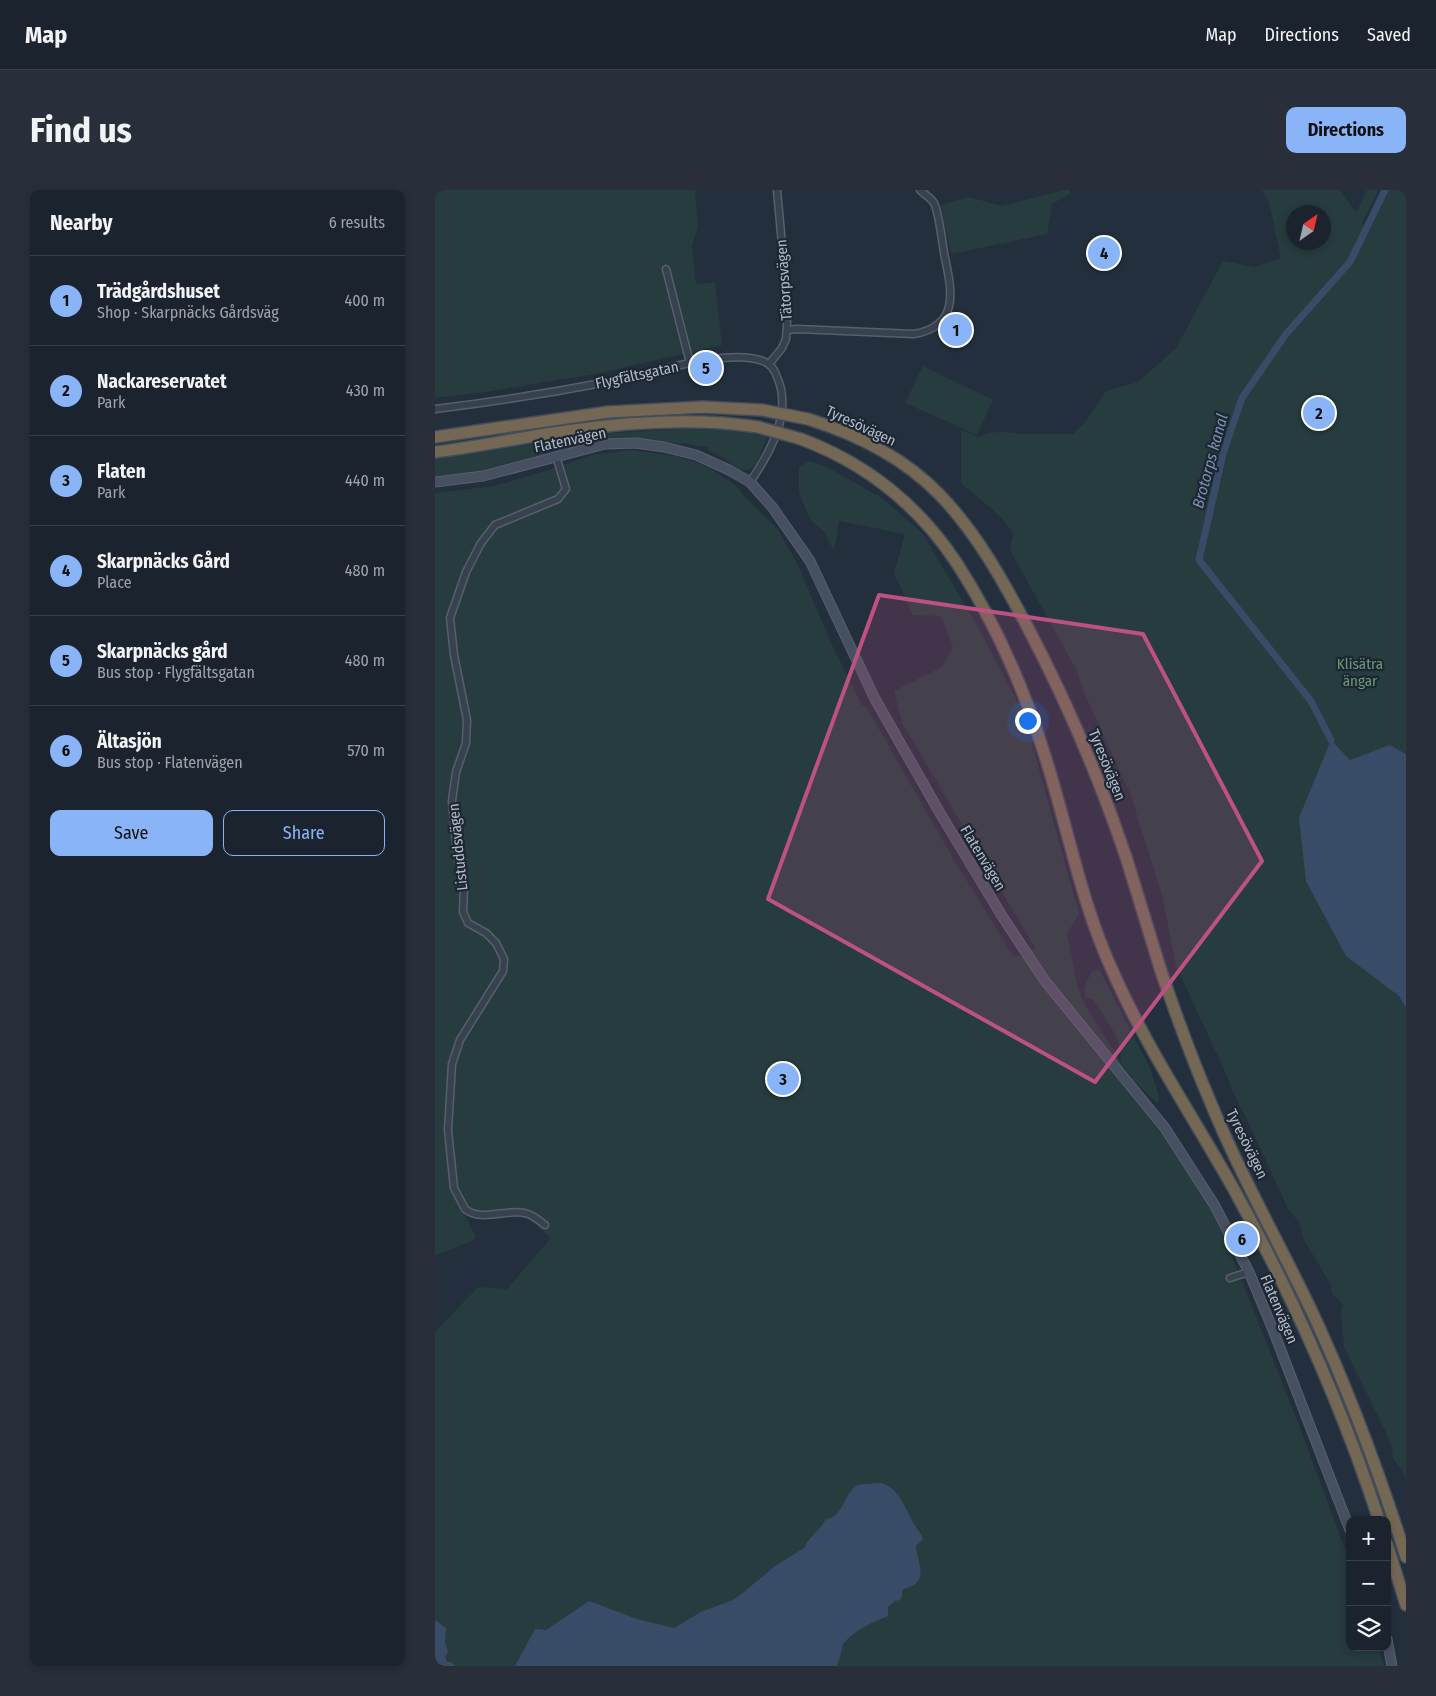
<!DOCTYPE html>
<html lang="en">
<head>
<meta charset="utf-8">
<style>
	body { margin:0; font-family:"Fira Sans Condensed",sans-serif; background:#282f3a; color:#f1f3f6 }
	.controls { position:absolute; right:15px; bottom:15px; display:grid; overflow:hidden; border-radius:10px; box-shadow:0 2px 8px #0003 }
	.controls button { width:45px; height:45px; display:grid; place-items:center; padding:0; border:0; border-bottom:1px solid #39404a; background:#1b232e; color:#f1f3f6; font:25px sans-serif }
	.compass { position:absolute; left:851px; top:15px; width:45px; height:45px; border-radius:50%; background:#1b232e; box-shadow:0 2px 8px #0003; rotate:34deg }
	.you { position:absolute; left:592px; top:530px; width:18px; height:18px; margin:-12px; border:4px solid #fff; border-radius:50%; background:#1a73e8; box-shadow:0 0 0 8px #1a73e833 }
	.badge { display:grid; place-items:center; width:32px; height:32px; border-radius:50%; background:#8ab4f8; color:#111; font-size:16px; font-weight:700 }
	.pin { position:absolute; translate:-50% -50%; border:2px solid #fff; box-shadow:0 1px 5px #0006 }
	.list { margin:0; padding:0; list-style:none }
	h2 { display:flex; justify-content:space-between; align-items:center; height:65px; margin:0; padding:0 20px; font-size:21px }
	h2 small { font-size:16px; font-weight:400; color:#a0a4aa }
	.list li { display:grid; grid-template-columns:32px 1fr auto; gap:15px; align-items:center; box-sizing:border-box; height:90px; padding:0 20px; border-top:1px solid #39404a }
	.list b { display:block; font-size:19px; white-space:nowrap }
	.list p { margin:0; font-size:16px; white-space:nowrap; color:#a0a4aa }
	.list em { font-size:16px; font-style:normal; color:#a0a4aa }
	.actions { display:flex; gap:10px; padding:15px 20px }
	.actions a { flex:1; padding:11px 0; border:1px solid #8ab4f8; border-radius:10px; text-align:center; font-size:18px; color:#8ab4f8 }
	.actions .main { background:#8ab4f8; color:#111 }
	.icon { flex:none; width:28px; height:28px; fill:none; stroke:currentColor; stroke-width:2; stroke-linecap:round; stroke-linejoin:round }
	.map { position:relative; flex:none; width:971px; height:1476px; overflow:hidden; border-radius:10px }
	header { display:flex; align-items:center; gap:30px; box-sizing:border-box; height:70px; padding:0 25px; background:#1b232e; border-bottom:1px solid #39404a }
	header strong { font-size:24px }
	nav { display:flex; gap:28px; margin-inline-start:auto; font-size:18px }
	.intro { display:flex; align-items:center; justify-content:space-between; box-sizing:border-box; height:120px; padding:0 30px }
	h1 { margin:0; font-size:35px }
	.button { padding:12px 22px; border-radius:10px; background:#8ab4f8; color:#111; font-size:18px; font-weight:700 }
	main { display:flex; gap:30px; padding:0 30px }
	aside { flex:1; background:#1b232e; border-radius:10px; box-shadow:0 2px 8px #0003 }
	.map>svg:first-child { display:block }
	.green { fill:#263c3f; fill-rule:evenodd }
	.water { fill:#394c67 }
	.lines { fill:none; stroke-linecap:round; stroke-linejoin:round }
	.canal { stroke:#394c67; stroke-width:7 }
	.street-casing { stroke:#565f6c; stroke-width:9 }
	.secondary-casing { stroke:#565f6c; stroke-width:11 }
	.highway-casing { stroke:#434c59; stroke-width:14 }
	.street { stroke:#38414e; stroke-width:6 }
	.secondary { stroke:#465061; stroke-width:9 }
	.highway { stroke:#746855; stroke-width:11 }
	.highway-bridge-casing { stroke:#434c59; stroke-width:14; stroke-linecap:butt }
	.highway-bridge { stroke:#746855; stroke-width:11 }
	.marked { fill:#bd5182; fill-opacity:0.2; stroke:#bd5182; stroke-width:4; stroke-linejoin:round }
	.labels { text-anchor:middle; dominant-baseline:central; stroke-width:4.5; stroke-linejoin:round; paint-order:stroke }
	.street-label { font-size:15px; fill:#b4bcc9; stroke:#1d2633 }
	.park-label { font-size:15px; fill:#6b9a76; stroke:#1d2633 }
	.water-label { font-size:16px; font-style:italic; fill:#7c92b1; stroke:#1d2633 }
</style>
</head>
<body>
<header>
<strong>Map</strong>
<nav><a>Map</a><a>Directions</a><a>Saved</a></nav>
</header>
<div class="intro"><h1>Find us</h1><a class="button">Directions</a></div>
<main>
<aside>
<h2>Nearby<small>6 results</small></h2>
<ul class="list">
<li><span class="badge">1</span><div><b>Trädgårdshuset</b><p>Shop · Skarpnäcks Gårdsväg</p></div><em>400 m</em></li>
<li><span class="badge">2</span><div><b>Nackareservatet</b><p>Park</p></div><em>430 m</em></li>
<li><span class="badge">3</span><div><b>Flaten</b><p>Park</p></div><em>440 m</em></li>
<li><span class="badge">4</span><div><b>Skarpnäcks Gård</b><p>Place</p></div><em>480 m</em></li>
<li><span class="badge">5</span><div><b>Skarpnäcks gård</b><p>Bus stop · Flygfältsgatan</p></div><em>480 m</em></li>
<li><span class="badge">6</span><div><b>Ältasjön</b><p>Bus stop · Flatenvägen</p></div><em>570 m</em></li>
</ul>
<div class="actions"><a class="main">Save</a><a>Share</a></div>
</aside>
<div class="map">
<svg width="971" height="1476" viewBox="0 0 971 1476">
	<rect width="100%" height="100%" fill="#242f3e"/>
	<path class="green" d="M0,0h260l3,37 -6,19 4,38 19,-2 7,63 -127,29 -109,18 -51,6z
		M629,0h5l2,3 -19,11 -5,30 -96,20 -10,-49 28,-8 33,9z
		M827,0h78l16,23 11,-23h12l-17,33 2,3 18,-36h24v1289l-3,-8 -10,-12 -1,-11 -8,-20 -40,-81 -3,-38 2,-4 -11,-12 -1,-8 -27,-45 -5,-18 -11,-13 -42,-92 -13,-24 -6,-17 -51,-110 -14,-71 -32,-102 -44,-96 -10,-28 -66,-119 3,-16 -11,-16 -41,-35v-53l18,7c15,-8 30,-4 46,-3 16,0 32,0 48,0l13,-13 20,-30 32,-9 38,-34 47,-87 32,6 26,-9 -12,-56zM858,22h30v30h-30z
		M488,176l70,34 -16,35 -72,-32z
		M249,239l51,1 32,7c-3,8 -7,18 -11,26 -10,16 -24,1 -34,-6 -5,-2 -10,-5 -15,-7l1,-3 -5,-1 -1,1 -17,-4 -3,1 -41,-6 -48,4 -114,29 -44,6v-19l36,-4 126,-20z
		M197,260l43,6 23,7 13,6 27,18 4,7 36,36 19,33 36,84 29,58 5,3 87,152 60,97 21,-9 -133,-225 -8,-32 48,-24 11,-20 -12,-31 -28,-1 -19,-42 11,-39 -66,-13 -5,30 -10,-19 -14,-13 -11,-26v-26l10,-6 16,5 57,32 41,36 55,93 47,89 21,79 33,118 -12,21 11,54 7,17 36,57c1,-24 -16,-44 -28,-63l-8,-2 -1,-8 7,-17 8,-3 51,99 10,32 -3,3 -20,-19 -16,-21 95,152 19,50 13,31 53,134 49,133v84h28l6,19h-949v-334l43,-45 29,2 44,-51 -25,-22 -13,-2 -31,4 -12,-2 -10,-10 16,31 -2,3 -39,16v-763l59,-7 52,-15 45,-16z"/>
	<path class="water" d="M896,550l19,20 39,-15 17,9v254l-7,-12 -53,-40 -40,-75 -7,-63z
		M447,1293c17,7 21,20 29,35 3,8 9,13 12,21l-7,7c0,11 11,29 -1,38 -4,4 -9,2 -13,7v6l-2,3 -5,1 -7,6v9c-16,6 -37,16 -46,30v3l-5,17h-322l20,-37 11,1 43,-29 48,18 37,9 27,-16 32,-12 11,-8 31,-26 29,-18 4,-7 15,-17 3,-5c17,-1 18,-27 32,-34 3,-1 20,-2 24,-2z
		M0,1430l11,8 -1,14 3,10 -3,5 2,5h4l4,3 -1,1h-19z"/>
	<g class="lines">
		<path class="canal" d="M896,550l-20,-39 -112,-141 24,-106 19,-56 44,-64 64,-72 35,-72"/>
		<defs>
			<path id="street" d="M231,79l24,94
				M352,140l10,-1 117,5c48,-8 37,-47 30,-81 -2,-12 -5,-40 -10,-50 -3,-5 -10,-9 -14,-13
				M334,174l13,-16 4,-9 1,-14 -2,-48 -8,-87
				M0,219c58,-7 115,-16 172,-27 40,-7 120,-35 156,-21 8,3 11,8 14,16 16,35 -7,76 -27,105
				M110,1035c-5,-4 -11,-9 -17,-11 -19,-7 -46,9 -63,-5l-11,-21 -6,-58 4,-66 8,-24 43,-69 1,-12 -8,-16 -10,-10 -18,-10 -5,-11 1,-24 -7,-36 -5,-51 4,-29 10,-29 1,-23 -13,-65 -4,-37 16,-46 15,-29 14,-18 63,-26 8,-10 -10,-33
				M795,1088l19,-6"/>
			<path id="secondary" d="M0,292l48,-6 122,-32 31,-1 28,4 32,8 33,15 21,12 23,26 37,53 65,138 65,114 62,103 43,65 120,147 50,78 34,66 24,58 77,200
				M952,1449l5,27"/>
			<path id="highway" d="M373,229c48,15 95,38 131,75 37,38 63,85 88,132 39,74 72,151 99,231 12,38 23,76 35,114 15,44 31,88 49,130 30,74 70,143 104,215 36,78 66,159 92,241
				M0,247l173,-25 95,-5 59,3
				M366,249c64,24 117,66 155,123 39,60 68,126 89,194 23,72 36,147 68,216 33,75 79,143 119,214 59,106 109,218 147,334
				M0,262c42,-5 83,-14 125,-20 66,-10 133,-15 198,-5
				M952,1354l19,61"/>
		</defs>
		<use href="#street" class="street-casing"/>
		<use href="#secondary" class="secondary-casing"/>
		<use href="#highway" class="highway-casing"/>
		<use href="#street" class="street"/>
		<use href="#secondary" class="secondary"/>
		<use href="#highway" class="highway"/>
		<defs>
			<path id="highway-bridge" d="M327,220l46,9
				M323,237l43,12"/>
		</defs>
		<use href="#highway-bridge" class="highway-bridge-casing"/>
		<use href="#highway-bridge" class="highway-bridge"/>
	</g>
	<path class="marked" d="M444,405l264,39 119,227 -167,221 -327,-183z"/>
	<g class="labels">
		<g class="street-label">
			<text transform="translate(349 90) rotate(-94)">Tätorpsvägen</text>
			<text transform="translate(202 185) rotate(-12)">Flygfältsgatan</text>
			<text transform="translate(426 236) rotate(25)">Tyresövägen</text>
			<text transform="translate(135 250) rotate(-12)">Flatenvägen</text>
			<text transform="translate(672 575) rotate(68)">Tyresövägen</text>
			<text transform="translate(23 657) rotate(-96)">Listuddsvägen</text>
			<text transform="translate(548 668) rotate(59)">Flatenvägen</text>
			<text transform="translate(812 954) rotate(64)">Tyresövägen</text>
			<text transform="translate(844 1119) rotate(67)">Flatenvägen</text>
		</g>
		<g class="park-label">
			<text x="925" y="474">Klisätra<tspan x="925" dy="17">ängar</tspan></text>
		</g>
		<g class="water-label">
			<text transform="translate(775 271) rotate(-75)">Brotorps kanal</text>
		</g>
	</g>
</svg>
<div class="controls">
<button>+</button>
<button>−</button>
<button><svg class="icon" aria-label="layers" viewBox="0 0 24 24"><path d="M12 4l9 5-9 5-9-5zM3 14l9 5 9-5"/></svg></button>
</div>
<svg class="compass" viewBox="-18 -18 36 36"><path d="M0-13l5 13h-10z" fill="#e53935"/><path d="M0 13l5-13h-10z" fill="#a0a4aa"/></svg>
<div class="you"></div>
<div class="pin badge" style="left:521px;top:140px">1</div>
<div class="pin badge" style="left:884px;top:223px">2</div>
<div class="pin badge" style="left:348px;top:889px">3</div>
<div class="pin badge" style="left:669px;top:63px">4</div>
<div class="pin badge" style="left:271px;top:178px">5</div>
<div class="pin badge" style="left:807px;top:1049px">6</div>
</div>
</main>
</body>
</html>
